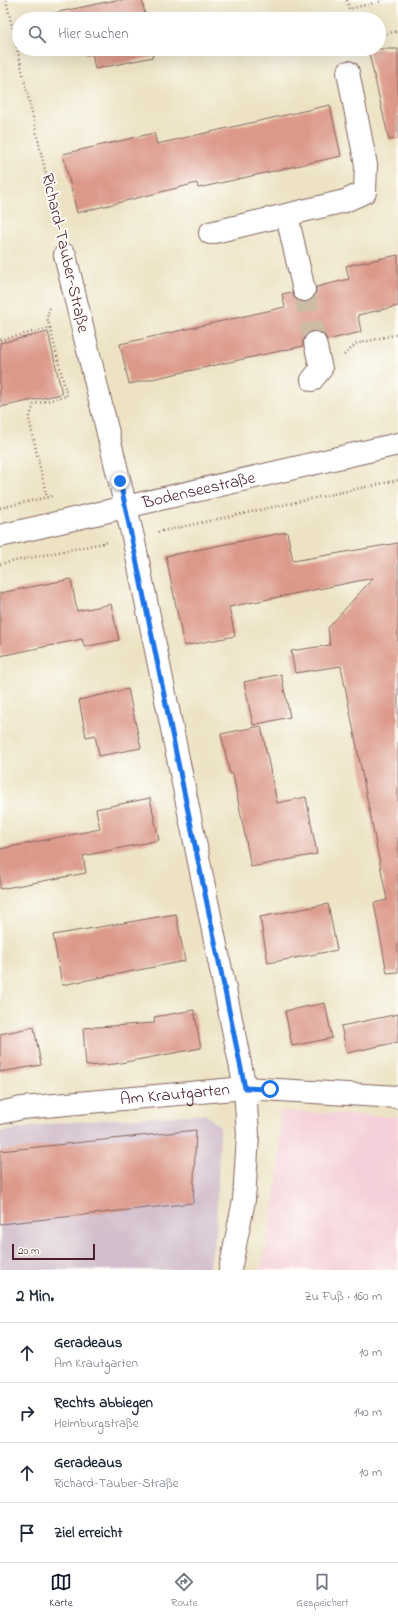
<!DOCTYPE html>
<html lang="de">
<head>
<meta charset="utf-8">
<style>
	body { margin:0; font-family:"Indie Flower",sans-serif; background:#f6f6f7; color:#1f2937 }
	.scale { position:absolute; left:12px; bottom:10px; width:83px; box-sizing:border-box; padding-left:4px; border:2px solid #4a1f2b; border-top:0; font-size:11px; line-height:14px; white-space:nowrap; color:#4a1f2b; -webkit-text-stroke:3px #fdfcf7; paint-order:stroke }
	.stop { position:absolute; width:12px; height:12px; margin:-9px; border:3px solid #1a73e8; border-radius:50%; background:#fff }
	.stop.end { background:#1a73e8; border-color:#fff; box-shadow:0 1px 4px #0008 }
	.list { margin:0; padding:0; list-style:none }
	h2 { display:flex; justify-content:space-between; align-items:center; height:52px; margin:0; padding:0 16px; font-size:17px }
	h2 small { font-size:13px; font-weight:400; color:#747a83 }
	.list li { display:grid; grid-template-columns:26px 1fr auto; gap:12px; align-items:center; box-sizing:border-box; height:60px; padding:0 16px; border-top:1px solid #e0e1e3 }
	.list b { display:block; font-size:15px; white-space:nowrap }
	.list p { margin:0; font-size:13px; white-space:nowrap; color:#747a83 }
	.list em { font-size:13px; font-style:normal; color:#747a83 }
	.icon { flex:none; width:22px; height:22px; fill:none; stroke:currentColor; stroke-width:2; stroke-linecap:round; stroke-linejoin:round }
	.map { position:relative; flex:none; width:398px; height:1270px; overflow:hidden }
	.search { position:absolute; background:#fff; box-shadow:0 4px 16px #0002; left:12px; right:12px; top:12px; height:44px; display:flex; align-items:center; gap:10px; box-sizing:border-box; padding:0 14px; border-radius:22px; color:#747a83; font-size:15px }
	.sheet { height:292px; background:#fff }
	nav { display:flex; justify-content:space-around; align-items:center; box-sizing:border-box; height:56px; border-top:1px solid #e0e1e3; background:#fff; font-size:11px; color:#747a83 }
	nav a { display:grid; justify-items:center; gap:2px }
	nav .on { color:#111827 }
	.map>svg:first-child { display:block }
	.built { fill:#f5cfd9 }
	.industrial { fill:#d1bdcb }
	.building { fill:#dc998a }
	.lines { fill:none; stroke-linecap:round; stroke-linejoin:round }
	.minor-tunnel { stroke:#ccbca5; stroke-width:22; stroke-dasharray:22 11; stroke-linecap:butt }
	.minor-casing { stroke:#836461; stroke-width:24 }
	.major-casing { stroke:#836461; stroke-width:24 }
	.path { stroke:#836461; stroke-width:2.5; stroke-dasharray:1 3; stroke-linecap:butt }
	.minor { stroke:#fff; stroke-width:22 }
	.major { stroke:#fff; stroke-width:22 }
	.route { stroke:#1a73e8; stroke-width:5 }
	.labels { text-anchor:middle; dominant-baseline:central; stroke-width:4; stroke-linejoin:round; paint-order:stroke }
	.street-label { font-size:17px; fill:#4a1f2b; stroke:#fdfcf7 }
</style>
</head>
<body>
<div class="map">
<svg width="398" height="1270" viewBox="0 0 398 1270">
	<rect width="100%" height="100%" fill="#fdfcf7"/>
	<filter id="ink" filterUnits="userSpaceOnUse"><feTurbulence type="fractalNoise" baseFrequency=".025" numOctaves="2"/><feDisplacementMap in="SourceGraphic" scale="8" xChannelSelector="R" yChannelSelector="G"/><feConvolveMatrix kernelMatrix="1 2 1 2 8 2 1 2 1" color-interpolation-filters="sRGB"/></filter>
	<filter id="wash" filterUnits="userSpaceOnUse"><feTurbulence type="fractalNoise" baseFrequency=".012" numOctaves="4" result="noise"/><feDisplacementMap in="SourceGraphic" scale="16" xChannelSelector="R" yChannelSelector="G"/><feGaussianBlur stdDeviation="0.9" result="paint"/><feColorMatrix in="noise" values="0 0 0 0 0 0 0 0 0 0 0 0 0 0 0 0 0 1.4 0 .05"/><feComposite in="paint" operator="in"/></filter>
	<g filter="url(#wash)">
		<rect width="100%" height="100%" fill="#ede3c4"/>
		<path class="built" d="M280,1111l118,6v153h-138l8,-29 11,-72z"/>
		<path class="industrial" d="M205,1114l15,13 -4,107 -8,36h-208v-138l56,-9z"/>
		<g id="blocks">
			<path class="building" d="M116,0h26l4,19h-91l-1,-6z
				M85,49h67l1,8 -58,12 -3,-16 -6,2z
				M368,49h30v90l-9,1z
				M330,105l11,51 -143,32 -1,-5 -120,30 -14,-59 91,-21 3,11z
				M398,255v51l-40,9 3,17 -34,8 -3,-6 -6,-3h-5l-7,3 -3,6v6l-174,38 -9,-40 165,-37 -3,-13 10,-2 3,7 6,3h6l5,-3 4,-5v-7l33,-8 -3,-13z
				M48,332l14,62 -62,13v-64z
				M287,532l6,29 105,-18v429l-11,1 -13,-70 13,-3 -46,-234 -46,7 -4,-22 39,-6 -2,-17 45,-50 -144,29 6,29 -51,10 -18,-90z
				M71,579l6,32 34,-7 8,36 -35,7 -2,-8 -82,17v-63z
				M281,674l9,43 -37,8 -9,-43z
				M128,689l13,59 -42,8 -4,-21 -9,2 -7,-37z
				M261,726l16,77 29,-6 11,57 -66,13 -18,-93h-3l-9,-40z
				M150,798l9,42 -76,16 3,17 -86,16v-40l100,-20 -4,-20z
				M328,904l9,46 -69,13 -8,-46z
				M176,914l9,47 -123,24 -9,-50z
				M325,1003l7,35 -40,8 -7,-35z
				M194,1010l7,38 -86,16 -29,2 -3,-38 72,-5 -1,-6z
				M398,1014v28l-51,11 -6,-27z
				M34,1027l7,38 -41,7v-38z
				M196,1130l-3,73 -193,21v-73z"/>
		</g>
	</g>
	<g filter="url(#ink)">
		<use href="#blocks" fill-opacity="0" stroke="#836461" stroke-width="1"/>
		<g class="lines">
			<path class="minor-tunnel" d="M304,290l11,53"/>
			<defs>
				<g id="minor">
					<path d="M287,216l17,74"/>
					<path d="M210,233l135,-32 20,-9 1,-27 -18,-93"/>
					<path d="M65,255l68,282 112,551 3,47 -4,65 -14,70"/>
					<path d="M312,380l9,-11 -6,-26"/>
					<path id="s1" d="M0,1113l22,-5 223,-20 153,9"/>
				</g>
				<g id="major">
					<path id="s2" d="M0,536l398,-92"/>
				</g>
			</defs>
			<use href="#minor" class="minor-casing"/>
			<use href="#major" class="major-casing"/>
			<path class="path" d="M6,0l53,231
				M347,0l2,9 37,-9
				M379,35l19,-4
				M50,328l-3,-10 3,-11
				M0,340l50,-12 17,68 -33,8 -5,15 18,79
				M344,355l12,-11 42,-10
				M0,508l52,-12
				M158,532l240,-52
				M0,564l108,-22"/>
			<use href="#minor" class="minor"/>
			<use href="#major" class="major"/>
		</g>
	</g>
	<g class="lines" filter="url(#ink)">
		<path class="route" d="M120,481l125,607 25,1"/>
	</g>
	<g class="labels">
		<g class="street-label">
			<text transform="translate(65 253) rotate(77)">Richard-Tauber-Straße</text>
			<text stroke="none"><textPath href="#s2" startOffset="204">Bodenseestraße</textPath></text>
			<text stroke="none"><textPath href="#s1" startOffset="176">Am Krautgarten</textPath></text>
		</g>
	</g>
</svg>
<div class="scale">20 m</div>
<div class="stop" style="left:270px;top:1089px"></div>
<div class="stop end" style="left:120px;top:481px"></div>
<div class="search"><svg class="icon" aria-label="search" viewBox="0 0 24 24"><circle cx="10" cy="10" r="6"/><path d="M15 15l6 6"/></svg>Hier suchen</div>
</div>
<section class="sheet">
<h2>2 Min.<small>Zu Fuß · 160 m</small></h2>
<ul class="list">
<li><svg class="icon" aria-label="ahead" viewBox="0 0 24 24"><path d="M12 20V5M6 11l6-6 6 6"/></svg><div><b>Geradeaus</b><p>Am Krautgarten</p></div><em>10 m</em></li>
<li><svg class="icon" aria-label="right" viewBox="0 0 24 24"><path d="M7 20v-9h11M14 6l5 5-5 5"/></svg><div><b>Rechts abbiegen</b><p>Heimburgstraße</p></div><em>140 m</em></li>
<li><svg class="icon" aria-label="ahead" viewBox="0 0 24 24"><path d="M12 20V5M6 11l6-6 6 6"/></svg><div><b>Geradeaus</b><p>Richard-Tauber-Straße</p></div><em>10 m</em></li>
<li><svg class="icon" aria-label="arrive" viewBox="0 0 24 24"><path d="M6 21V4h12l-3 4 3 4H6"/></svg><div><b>Ziel erreicht</b></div></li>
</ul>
</section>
<nav>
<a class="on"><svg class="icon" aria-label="map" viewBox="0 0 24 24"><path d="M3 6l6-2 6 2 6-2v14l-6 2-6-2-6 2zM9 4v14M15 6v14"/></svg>Karte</a>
<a><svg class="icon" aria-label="directions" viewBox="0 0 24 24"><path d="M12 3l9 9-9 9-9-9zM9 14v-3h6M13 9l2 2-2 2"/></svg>Route</a>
<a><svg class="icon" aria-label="saved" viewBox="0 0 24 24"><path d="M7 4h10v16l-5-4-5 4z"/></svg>Gespeichert</a>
</nav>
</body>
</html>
